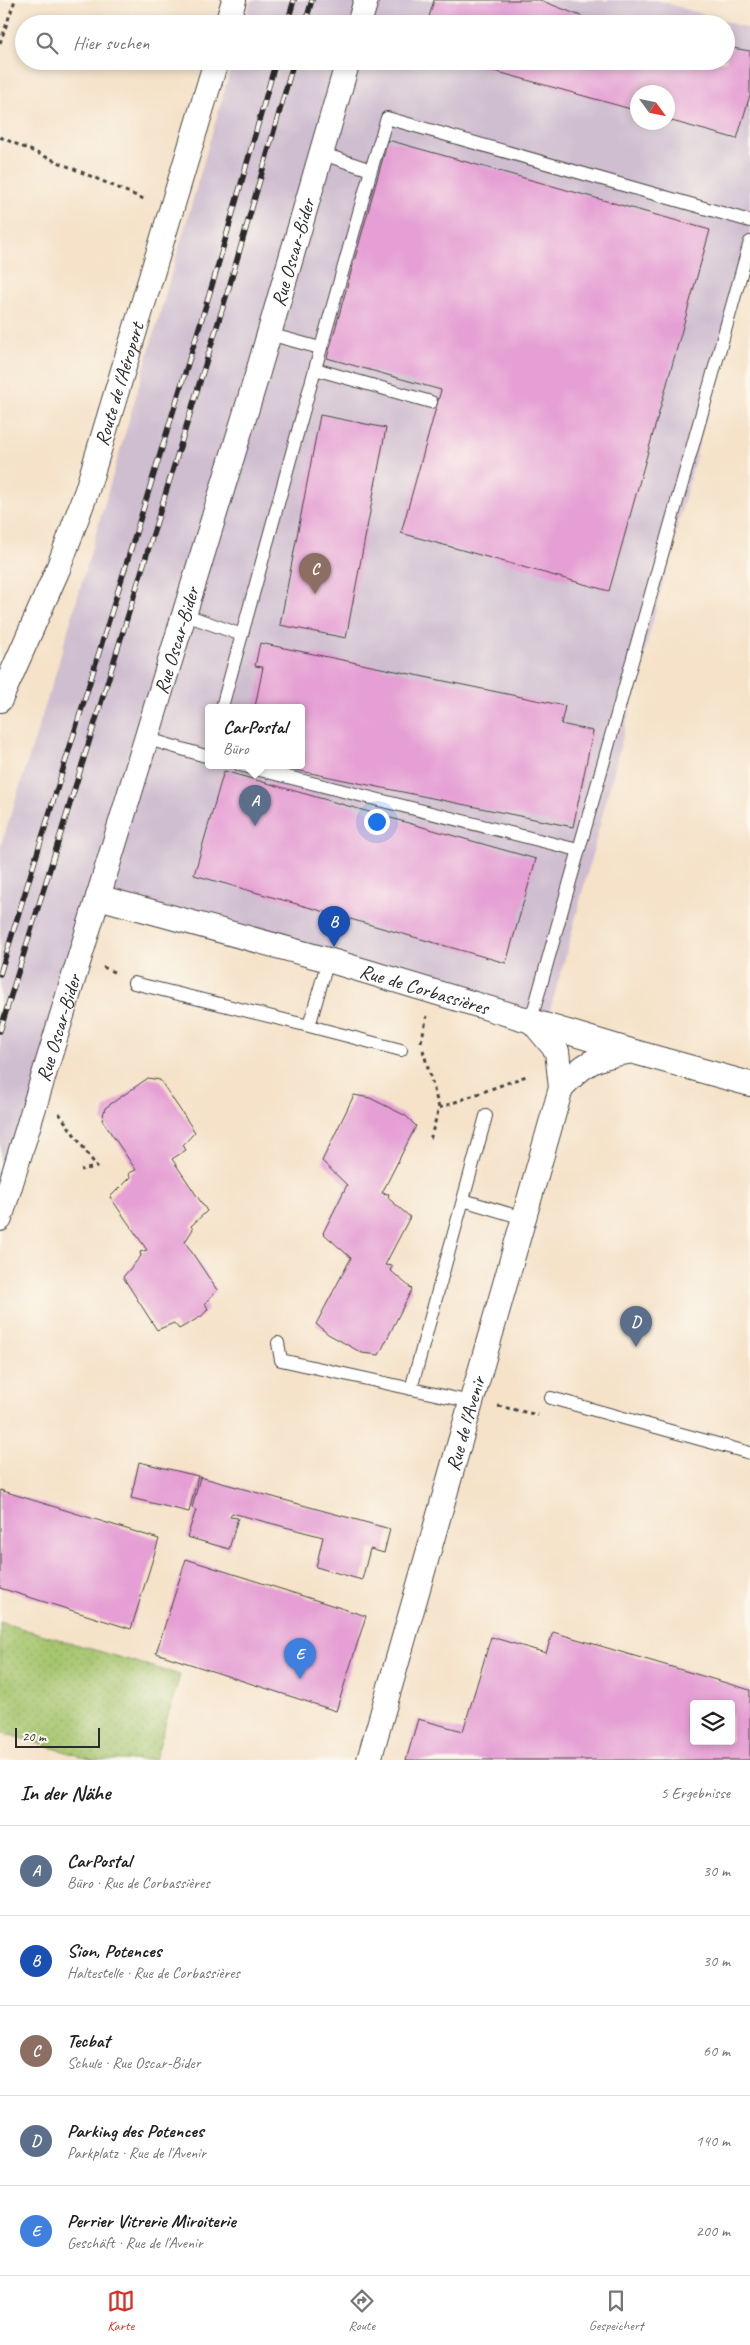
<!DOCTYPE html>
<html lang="de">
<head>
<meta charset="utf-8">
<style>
	body { margin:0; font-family:Caveat,sans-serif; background:#f6f6f6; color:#222 }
	.controls { position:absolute; right:15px; bottom:15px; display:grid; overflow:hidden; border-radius:5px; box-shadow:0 2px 8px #0003 }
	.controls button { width:45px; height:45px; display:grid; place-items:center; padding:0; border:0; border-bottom:1px solid #e0e0e0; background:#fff; color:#222; font:25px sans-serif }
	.compass { position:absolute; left:630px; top:85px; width:45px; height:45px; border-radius:50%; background:#fff; box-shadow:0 2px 8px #0003; rotate:123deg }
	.scale { position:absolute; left:15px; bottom:12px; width:85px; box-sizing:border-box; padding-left:5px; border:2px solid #2b2b2b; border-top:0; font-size:14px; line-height:18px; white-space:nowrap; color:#2b2b2b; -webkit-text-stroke:4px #fbf7ec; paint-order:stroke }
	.you { position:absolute; left:376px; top:821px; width:18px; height:18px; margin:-12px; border:4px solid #fff; border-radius:50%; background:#1a73e8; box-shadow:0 0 0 8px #1a73e833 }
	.badge { display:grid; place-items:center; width:32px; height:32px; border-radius:50%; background:#d93025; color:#fff; font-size:16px; font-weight:700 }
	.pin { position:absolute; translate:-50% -41px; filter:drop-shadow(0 1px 2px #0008) }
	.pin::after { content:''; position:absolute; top:26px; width:18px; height:15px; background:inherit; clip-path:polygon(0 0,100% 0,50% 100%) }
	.popup { position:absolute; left:205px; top:704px; width:100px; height:65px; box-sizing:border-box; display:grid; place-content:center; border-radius:5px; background:#fff; filter:drop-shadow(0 1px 4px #0005); font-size:16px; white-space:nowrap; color:#767676 }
	.popup b { font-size:19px; color:#222 }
	.popup::after { content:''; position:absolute; left:50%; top:100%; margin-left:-10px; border:10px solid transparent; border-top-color:#fff }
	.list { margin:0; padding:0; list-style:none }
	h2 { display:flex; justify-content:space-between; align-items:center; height:65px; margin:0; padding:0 20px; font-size:21px }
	h2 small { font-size:16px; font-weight:400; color:#767676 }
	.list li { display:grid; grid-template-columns:32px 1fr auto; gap:15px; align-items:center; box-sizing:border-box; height:90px; padding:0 20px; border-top:1px solid #e0e0e0 }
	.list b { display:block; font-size:19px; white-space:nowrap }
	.list p { margin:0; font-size:16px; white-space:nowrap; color:#767676 }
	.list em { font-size:16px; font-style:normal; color:#767676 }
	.icon { flex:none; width:28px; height:28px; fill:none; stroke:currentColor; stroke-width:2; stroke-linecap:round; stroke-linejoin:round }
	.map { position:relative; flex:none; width:750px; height:1760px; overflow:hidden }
	.search { position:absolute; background:#fff; box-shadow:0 2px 8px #0003; left:15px; right:15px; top:15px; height:55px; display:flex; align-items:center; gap:12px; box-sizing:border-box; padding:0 18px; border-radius:28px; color:#767676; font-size:19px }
	.sheet { height:515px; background:#fff }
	nav { display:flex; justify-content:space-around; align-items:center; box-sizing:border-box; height:70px; border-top:1px solid #e0e0e0; background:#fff; font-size:14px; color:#767676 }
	nav a { display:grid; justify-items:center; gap:2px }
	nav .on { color:#d93025 }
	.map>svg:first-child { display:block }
	.industrial { fill:#cfbdd0; fill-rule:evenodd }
	.grass { fill:url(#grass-dots); stroke:#68784c }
	.building { fill:#e59fd4; fill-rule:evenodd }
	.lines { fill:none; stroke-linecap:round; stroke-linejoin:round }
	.lane-casing { stroke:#494643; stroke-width:14 }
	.street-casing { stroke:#494643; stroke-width:26 }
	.path { stroke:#494643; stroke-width:3; stroke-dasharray:4 4; stroke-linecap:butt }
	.lane { stroke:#fff; stroke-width:12 }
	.street { stroke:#fff; stroke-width:24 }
	.rail-casing { stroke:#2b2b2b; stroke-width:5.5 }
	.rail { stroke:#fbf7ec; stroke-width:4; stroke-dasharray:11; stroke-linecap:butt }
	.labels { text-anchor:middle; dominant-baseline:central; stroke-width:4; stroke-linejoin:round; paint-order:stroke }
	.street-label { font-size:20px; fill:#2b2b2b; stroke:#fbf7ec }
</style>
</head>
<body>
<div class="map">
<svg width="750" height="1760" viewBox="0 0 750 1760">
	<defs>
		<pattern id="grass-dots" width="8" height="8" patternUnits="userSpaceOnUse" patternTransform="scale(1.25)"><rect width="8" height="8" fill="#a6c56e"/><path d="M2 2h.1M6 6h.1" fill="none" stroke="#8fa95f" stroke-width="1.8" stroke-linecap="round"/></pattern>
	</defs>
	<rect width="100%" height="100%" fill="#fbf7ec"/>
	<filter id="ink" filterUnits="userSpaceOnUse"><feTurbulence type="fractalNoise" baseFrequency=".02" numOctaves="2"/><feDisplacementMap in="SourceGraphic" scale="10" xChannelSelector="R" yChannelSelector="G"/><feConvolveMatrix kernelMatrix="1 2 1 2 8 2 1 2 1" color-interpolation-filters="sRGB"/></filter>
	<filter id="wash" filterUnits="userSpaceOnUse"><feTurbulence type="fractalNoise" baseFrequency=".0096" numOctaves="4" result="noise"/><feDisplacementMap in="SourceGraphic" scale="20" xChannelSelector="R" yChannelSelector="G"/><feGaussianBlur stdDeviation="1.12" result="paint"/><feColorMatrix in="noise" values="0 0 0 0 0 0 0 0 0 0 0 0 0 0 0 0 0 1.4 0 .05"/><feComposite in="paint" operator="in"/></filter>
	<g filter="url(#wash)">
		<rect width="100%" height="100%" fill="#f5e2c9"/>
		<path class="industrial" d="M251,0h406l93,29v219l-183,703 -21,73 -448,-127 -98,322v-370l55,-174 178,-614h493v-37h-482zM638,92h30v30h-30zM209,707h92v58h-92z"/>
		<path class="grass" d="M0,1622l180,53 -25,85h-62l-93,-28z"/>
		<g id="blocks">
			<path class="building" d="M434,0h106l61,24h-174z
				M726,47l24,4v44l-13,44 -69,-19v-28h-30v19l-176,-49 264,-1z
				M388,140l322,90 -101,361 -208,-58 40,-143 -114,-32z
				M320,415l66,13 -40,210 -66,-13z
				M260,643l305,63 -4,18 32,7 -20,96 -297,-61 25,-1v-58h-46l8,-40 -8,-1z
				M224,771l312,88 -30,104 -312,-88z
				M148,1078l12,2 35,52 -12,13 3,5 -14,9 35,52 -16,15 2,3 -8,13 32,48 -12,13 3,6 -6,7 -23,13 -5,-6 -17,7 -34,-53 18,-21 -1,-4 7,-2 -37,-53 20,-20 -1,-4 7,-3 -34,-50 3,-12z
				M354,1095l16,3 36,18 10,10 -34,67 7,1 -1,4 22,19 -25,48 8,1 -3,4 22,19 -33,66 -17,-2 -34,-19 -12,-10 35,-66 -28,-25 24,-48 -25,-24z
				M139,1462l59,14 -9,36 -58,-14z
				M200,1477l190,52 -6,24 -14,-4 -8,31 -46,-13 7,-30 -91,-24 -2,4 8,1 -9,31 -42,-12 9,-27 -4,-2z
				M0,1490l159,49 -28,90 -131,-41z
				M186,1559l180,57 -30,95 -180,-58z
				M553,1632l197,58v70h-344l12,-41 45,12 28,-94 55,16zM694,1704h37v37h-37z"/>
		</g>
	</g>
	<g filter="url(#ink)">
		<use href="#blocks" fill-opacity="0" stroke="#494643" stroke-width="1"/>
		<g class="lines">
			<defs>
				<path id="lane" d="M320,153l51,17 16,-52 363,103
					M371,170l-56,199 116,33
					M269,334l51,14
					M183,614l59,21
					M222,707l93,-338
					M145,738l64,19
					M240,765l338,85
					M328,960l-19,66 92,24
					M134,983l175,43
					M531,1020l219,-778
					M486,1116l-23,84 60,18
					M278,1343l3,17 190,42
					M411,1389l52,-189
					M551,1398l199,55"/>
				<g id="street">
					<path d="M227,24l7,-24"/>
					<path d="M359,24l7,-24"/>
					<path id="s1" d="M0,700l58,-131 29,-79 129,-429"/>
					<path id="s2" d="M98,897l230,63 303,91 119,33"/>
					<path d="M561,1088c23,-25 34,-31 67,-36"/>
					<path id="s3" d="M0,1219l258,-847 90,-311"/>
					<path id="s4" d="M369,1760l192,-672 -4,-37 -26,-31"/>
				</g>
			</defs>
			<use href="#lane" class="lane-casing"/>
			<use href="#street" class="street-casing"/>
			<path class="path" d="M0,43l15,-43
				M0,137l146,63
				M103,967l13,6
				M421,1042l6,-26
				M423,1050l16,58 -9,32
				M439,1108l90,-33
				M59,1113l38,54 -16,3
				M498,1406l40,9"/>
			<use href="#lane" class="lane"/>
			<use href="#street" class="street"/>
			<defs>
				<path id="rail" d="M287,24l7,-24
					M305,24l7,-24
					M0,974l214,-695 62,-218
					M0,1031l230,-747 64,-223"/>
			</defs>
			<use href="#rail" class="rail-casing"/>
			<use href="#rail" class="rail"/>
		</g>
	</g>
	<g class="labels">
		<g class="street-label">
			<text stroke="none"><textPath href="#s3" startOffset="1010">Rue Oscar-Bider</textPath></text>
			<text stroke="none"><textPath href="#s1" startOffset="338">Route de l'Aéroport</textPath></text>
			<text stroke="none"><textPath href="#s3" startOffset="605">Rue Oscar-Bider</textPath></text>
			<text stroke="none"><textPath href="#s2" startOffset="339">Rue de Corbassières</textPath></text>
			<text stroke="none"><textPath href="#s3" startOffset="200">Rue Oscar-Bider</textPath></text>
			<text stroke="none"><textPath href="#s4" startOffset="350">Rue de l'Avenir</textPath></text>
		</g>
	</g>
</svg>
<div class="controls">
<button><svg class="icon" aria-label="layers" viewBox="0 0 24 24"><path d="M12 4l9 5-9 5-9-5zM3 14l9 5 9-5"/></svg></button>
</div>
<svg class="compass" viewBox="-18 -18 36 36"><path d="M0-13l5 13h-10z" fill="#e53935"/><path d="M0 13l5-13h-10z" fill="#767676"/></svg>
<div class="scale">20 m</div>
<div class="you"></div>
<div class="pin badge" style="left:255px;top:826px;background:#5c6f8a">A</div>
<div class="popup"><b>CarPostal</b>Büro</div>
<div class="pin badge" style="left:334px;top:947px;background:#1a4fb4">B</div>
<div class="pin badge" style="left:315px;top:594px;background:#8d6e63">C</div>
<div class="pin badge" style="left:636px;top:1347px;background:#5c6f8a">D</div>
<div class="pin badge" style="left:300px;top:1679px;background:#3f7fe0">E</div>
<div class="search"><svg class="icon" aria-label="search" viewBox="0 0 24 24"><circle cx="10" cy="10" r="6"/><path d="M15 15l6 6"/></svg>Hier suchen</div>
</div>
<section class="sheet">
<h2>In der Nähe<small>5 Ergebnisse</small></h2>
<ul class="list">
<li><span class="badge" style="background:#5c6f8a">A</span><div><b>CarPostal</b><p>Büro · Rue de Corbassières</p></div><em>30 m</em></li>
<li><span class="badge" style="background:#1a4fb4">B</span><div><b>Sion, Potences</b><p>Haltestelle · Rue de Corbassières</p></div><em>30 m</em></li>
<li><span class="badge" style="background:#8d6e63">C</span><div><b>Tecbat</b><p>Schule · Rue Oscar-Bider</p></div><em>60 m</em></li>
<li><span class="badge" style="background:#5c6f8a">D</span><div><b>Parking des Potences</b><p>Parkplatz · Rue de l'Avenir</p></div><em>140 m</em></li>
<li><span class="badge" style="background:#3f7fe0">E</span><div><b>Perrier Vitrerie Miroiterie</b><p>Geschäft · Rue de l'Avenir</p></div><em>200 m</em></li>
</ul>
</section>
<nav>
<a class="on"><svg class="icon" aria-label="map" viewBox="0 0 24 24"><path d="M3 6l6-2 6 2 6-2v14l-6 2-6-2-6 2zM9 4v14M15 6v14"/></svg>Karte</a>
<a><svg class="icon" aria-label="directions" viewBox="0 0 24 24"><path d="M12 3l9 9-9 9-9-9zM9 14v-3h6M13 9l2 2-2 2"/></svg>Route</a>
<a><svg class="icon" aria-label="saved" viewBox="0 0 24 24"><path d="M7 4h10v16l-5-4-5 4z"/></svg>Gespeichert</a>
</nav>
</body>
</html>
